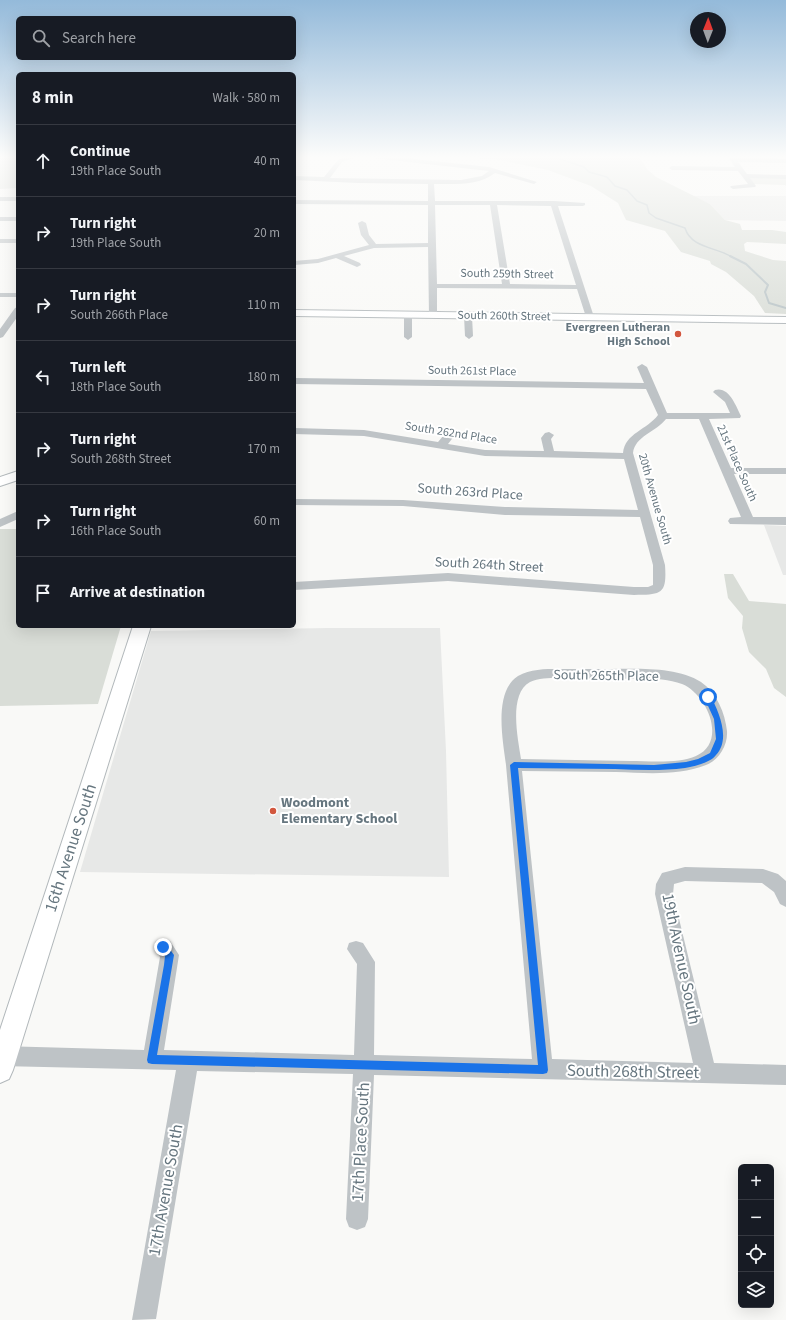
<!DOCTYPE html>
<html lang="en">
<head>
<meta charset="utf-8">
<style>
	body { margin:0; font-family:"Source Sans 3",sans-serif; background:#242831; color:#f1f3f6 }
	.controls { position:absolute; right:12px; bottom:12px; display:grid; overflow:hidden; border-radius:6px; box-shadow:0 4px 16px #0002 }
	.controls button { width:36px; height:36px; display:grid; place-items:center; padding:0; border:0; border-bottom:1px solid #363941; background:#171b24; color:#f1f3f6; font:20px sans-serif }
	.compass { position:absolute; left:690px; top:12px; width:36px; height:36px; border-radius:50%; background:#171b24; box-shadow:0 4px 16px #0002; rotate:1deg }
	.stop { position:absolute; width:12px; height:12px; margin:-9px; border:3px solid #1a73e8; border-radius:50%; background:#fff }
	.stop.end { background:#1a73e8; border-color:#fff; box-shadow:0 1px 4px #0008 }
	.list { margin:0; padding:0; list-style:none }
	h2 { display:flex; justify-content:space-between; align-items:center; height:52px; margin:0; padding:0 16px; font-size:17px }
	h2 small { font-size:13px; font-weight:400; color:#9ea1a6 }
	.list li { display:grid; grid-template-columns:26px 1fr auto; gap:12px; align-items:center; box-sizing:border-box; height:72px; padding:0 16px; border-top:1px solid #363941 }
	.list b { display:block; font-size:15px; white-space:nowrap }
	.list p { margin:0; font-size:13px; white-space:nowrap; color:#9ea1a6 }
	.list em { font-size:13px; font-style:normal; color:#9ea1a6 }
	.icon { flex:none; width:22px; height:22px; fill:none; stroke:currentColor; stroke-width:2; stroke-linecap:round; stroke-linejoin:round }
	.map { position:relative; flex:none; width:786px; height:1320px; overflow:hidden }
	.search { position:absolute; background:#171b24; box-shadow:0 4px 16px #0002; left:16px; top:16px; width:280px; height:44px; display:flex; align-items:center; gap:10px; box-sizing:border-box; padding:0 14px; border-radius:6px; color:#9ea1a6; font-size:15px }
	.panel { position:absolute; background:#171b24; box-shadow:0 4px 16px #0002; left:16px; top:72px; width:280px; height:556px; border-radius:6px }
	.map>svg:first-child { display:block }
	.built { fill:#e7e8e7 }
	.green { fill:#d9ddd7 }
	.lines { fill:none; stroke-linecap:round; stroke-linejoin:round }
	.stream-far1 { stroke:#b7c2c5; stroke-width:1.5 }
	.stream { stroke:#b7c2c5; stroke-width:2 }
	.major-casing { stroke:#b2b8bb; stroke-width:2 }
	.minor { fill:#bec3c6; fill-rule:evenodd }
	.major { fill:#fff; fill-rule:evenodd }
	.route { fill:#1a73e8 }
	.poi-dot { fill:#d2573e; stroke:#fff; stroke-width:1.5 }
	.labels { text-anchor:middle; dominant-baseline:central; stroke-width:4; stroke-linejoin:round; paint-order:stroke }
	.far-street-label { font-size:12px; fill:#66767f; stroke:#fff }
	.far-poi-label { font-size:12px; font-weight:bold; fill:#66767f; stroke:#fff; text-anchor:end }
	.street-label { font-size:14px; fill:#66767f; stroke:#fff }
	.poi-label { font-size:14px; font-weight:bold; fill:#66767f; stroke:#fff; text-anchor:start }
	.near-street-label { font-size:17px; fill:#66767f; stroke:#fff }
</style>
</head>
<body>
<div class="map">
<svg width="786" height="1320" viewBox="0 0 786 1320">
	<rect width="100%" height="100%" fill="#f9f9f7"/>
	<path class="built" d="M692,196h94v25l-61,-1 -15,-16z
		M764,525l22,1v49h-3z
		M328,628h112l6,123 3,126 -369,-5 71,-241z"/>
	<path class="green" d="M0,156h18v32l-18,1z
		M452,156h182l7,3 6,10 9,8 54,27 15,16 15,4 2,6h30l14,2v12l-39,-2 -3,2 1,7 28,9 13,1v53l-21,-1 -11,-17 -28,-24 -15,-8 -1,-3 -29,-9 -16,-21 -39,-11 -8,-17 -27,-17 -43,-16 -48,-10z
		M746,176l40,1v9l-1,-1 -33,-1z
		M0,529h18v97h103l-23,78 -98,2z
		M724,574h9l16,27 37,3v93l-12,-9 -8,-19 -17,-17 -7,-24 1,-12 -15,-18z"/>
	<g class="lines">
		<path class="stream-far1" d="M557,156l3,3 24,8 5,5 18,5 8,9 12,4 10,11 10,4 2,8 7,5 29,10c6,20 31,19 47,29"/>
		<path class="stream" d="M730,256l16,8 22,21 -3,7 4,11 17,5"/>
		<defs>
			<path id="major" d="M294,310l492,7v6l-492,-7z
				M18,471v9l-18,6v-9z
				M133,626h18l-138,444 -4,9 -9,4v-53z"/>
		</defs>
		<use href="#major" class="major-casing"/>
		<path class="minor" d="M350,156h9l-17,6 -12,16 131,2 21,-4 7,-5 -116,-13 -3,-2h17l102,11 48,15 -3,2 -39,-11c-17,13 -40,11 -61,11l1,17h119l31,2v2l-2,1h-25l36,111 -4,3 -4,-3 -9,-28 -140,-1v27l-4,3 -3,-1 -1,-2 -1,-68 -54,1 -30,8 16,7 1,2 -4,2 -21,-9 -18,5 -24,2v-4l24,-2 51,-14 -8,-10 -3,-12 4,-2 4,2 3,12 7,9 52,-1v-38l-134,-1v-4l134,1v-17l-70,-1 -64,-3v-4l30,1 14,-17zM435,205h55l12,79h-65zM497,205l54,1 25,79 -66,-1z
			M727,156h6l2,2 51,1v4l-48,-1 9,12 39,1v4l-36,-1 6,8 -1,1 -22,2 -3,-2 1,-1 17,-2 -10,-13 -66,-1 -3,-2 3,-2 63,1z
			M0,197h18v4h-18z
			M0,217h18v4h-18z
			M0,239h18v4h-18z
			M0,293h18v4h-18z
			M18,307v9l-15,21 -3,1v-9l15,-21z
			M408,312l4,3v22l-4,3 -4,-3v-22z
			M468,313l4,3 1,20 -4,3 -4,-3 -1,-20z
			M642,364l5,3 20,46h63l-5,-11 -12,-10 2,-2c14,-4 21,16 26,26l-1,2 -31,1 22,49h55v6h-52l19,43h33v8l-56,-1 -2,-3 2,-3 11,-1 -42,-98h-33c-10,13 -31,17 -33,34l32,112c2,29 -3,30 -31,30l-186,-14 -154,9v-8l154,-9 186,14h14l5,-2v-20l-13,-48 -135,-2 -102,-9 -109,-1v-6l109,1 102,7 133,3 -14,-51 -139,-3 -121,-20 -70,-2v-6l70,2 74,12 11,-13 4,-1 5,3 -10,13 37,6 59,1 -3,-13 4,-5 4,-1 5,3 -3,4 3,12 69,2c2,-20 24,-23 35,-38l-12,-26 -352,-5v-6l350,5 -7,-16z
			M18,511v8l-18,8v-8z
			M558,669c16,0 32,0 48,0 28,0 70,-3 95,13 16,11 24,31 26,49 1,14 -8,29 -21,34 -28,11 -60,8 -90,7 -31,0 -62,-1 -94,-1l30,288 141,4 -38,-169 1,-10 6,-11 23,-6 78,2 15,5 8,7v26l-6,-3 -6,-12 -12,-9 -77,-2 -11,3 -1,10 41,169 72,2v20l-412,-10 -6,144 -3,8 -8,3 -8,-3 -3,-8 7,-145 -156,-3 -41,248 -24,1 44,-250 -176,-4v-20l144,4 16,-93 -6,-10 2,-6 7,-2 7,2 9,14 -15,95 190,5 3,-91 -10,-15 2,-6 7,-2 7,2 12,19 -1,93 158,4 -26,-294c-3,-24 -13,-73 12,-89 12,-7 27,-7 40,-7zM558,678c17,0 34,1 51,1 23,0 51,-3 73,5 25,10 46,58 14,72 -17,8 -47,5 -66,5 -36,-1 -73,-1 -109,-2 -3,-20 -13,-65 9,-77 8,-4 19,-4 28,-4z"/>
		<use href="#major" class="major"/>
	</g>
	<linearGradient id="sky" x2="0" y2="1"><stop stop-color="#94bada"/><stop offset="0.46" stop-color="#fcfcfb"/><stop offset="1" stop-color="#fcfcfb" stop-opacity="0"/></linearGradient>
	<rect width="786" height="341" fill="url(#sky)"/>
	<path class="route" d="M705,695h5c9,17 21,44 6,60 -6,8 -21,11 -31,13 -23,3 -47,2 -70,1 -32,0 -65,-1 -97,-1l30,302 -1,3 -4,1 -391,-10 -4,-1 -1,-3 17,-95 1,-9 -6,-9 4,-4 3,1 8,11 -17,100 381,10 -28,-300 4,-3 140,3 32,-3 12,-3 12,-6 6,-14 -2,-20 -10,-22z"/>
	<g class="poi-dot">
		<circle cx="678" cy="334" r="4"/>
		<circle cx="273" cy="811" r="4"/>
	</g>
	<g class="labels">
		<g class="far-street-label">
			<text transform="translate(507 274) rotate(1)">South 259th Street</text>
			<text transform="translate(504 316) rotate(1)">South 260th Street</text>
			<text transform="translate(472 371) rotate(1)">South 261st Place</text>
			<text transform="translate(451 433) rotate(9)">South 262nd Place</text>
			<text transform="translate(737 463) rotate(66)">21st Place South</text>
			<text transform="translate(655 499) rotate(74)">20th Avenue South</text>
		</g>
		<g class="far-poi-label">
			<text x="670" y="327">Evergreen Lutheran<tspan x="670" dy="14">High School</tspan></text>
		</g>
		<g class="street-label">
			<text transform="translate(470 492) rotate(4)">South 263rd Place</text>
			<text transform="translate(489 565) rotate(3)">South 264th Street</text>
			<text transform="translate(606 676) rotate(1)">South 265th Place</text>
		</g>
		<g class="poi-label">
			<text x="281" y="803">Woodmont<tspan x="281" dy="16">Elementary School</tspan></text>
		</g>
		<g class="near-street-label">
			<text transform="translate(71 848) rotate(-72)">16th Avenue South</text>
			<text transform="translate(681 959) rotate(78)">19th Avenue South</text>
			<text transform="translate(633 1072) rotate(1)">South 268th Street</text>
			<text transform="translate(361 1142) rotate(-87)">17th Place South</text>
			<text transform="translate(166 1190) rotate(-80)">17th Avenue South</text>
		</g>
	</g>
</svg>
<div class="controls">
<button>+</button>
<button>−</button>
<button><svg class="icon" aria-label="locate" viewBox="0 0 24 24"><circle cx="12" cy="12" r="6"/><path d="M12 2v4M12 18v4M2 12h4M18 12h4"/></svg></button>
<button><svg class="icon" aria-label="layers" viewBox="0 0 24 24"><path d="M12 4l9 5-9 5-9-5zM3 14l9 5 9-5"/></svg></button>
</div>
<svg class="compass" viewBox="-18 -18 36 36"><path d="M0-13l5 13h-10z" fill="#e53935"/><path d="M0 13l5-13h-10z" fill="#9ea1a6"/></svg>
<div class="stop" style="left:708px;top:697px"></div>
<div class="stop end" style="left:163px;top:947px"></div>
<div class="search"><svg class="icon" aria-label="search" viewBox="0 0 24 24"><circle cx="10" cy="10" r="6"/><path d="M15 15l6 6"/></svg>Search here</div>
<section class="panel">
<h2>8 min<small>Walk · 580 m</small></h2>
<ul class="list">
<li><svg class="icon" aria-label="ahead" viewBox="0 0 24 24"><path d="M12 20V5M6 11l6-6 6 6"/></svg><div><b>Continue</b><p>19th Place South</p></div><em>40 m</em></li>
<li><svg class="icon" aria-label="right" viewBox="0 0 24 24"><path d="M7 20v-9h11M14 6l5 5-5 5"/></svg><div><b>Turn right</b><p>19th Place South</p></div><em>20 m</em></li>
<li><svg class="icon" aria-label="right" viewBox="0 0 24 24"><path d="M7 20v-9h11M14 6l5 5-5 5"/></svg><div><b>Turn right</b><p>South 266th Place</p></div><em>110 m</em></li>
<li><svg class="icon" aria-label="left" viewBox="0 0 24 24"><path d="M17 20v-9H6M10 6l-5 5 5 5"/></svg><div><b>Turn left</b><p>18th Place South</p></div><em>180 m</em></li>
<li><svg class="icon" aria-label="right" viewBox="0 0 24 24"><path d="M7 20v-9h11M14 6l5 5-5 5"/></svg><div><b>Turn right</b><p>South 268th Street</p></div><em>170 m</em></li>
<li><svg class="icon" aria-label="right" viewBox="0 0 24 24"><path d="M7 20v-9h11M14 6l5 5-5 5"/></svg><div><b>Turn right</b><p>16th Place South</p></div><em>60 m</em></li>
<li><svg class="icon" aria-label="arrive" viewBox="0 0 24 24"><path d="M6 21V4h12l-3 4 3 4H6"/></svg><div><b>Arrive at destination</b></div></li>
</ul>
</section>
</div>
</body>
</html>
